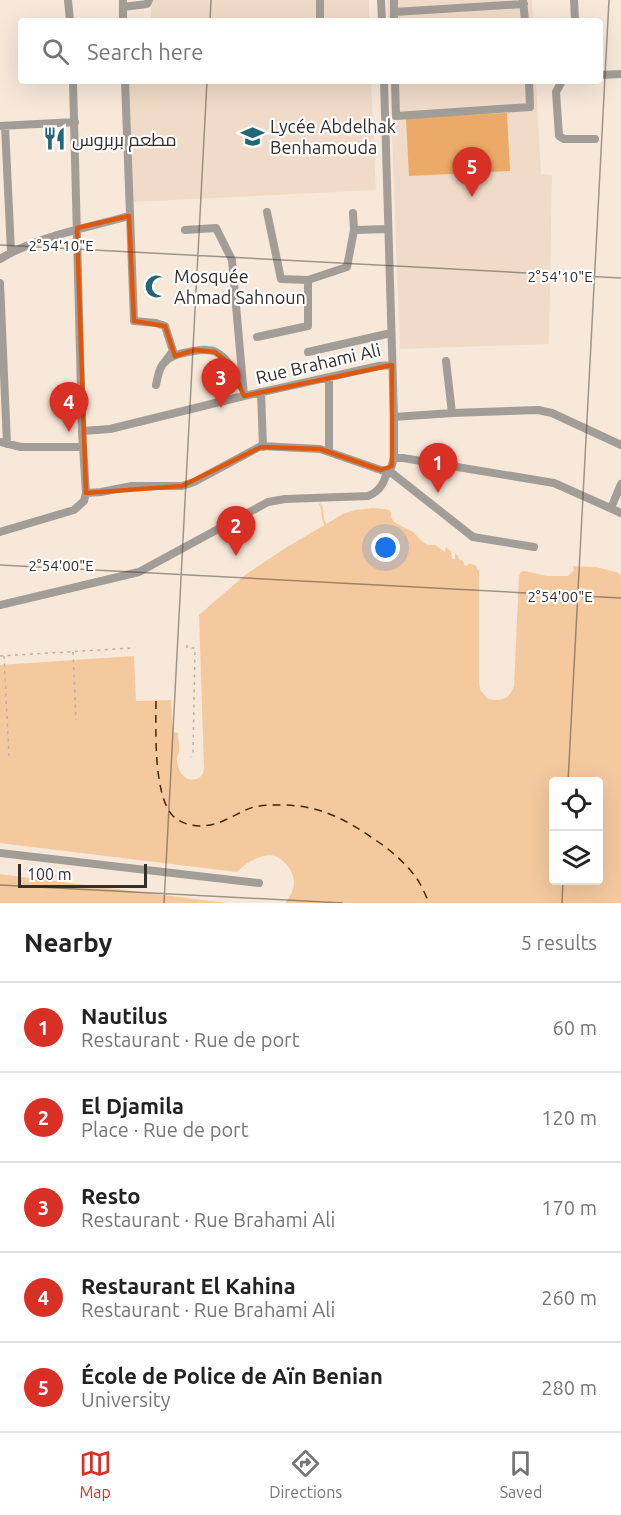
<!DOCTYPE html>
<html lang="en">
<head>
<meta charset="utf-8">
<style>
	body { margin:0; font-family:Ubuntu,Cairo,sans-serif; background:#f2f2f2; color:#222 }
	.controls { position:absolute; right:18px; bottom:18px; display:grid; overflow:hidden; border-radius:6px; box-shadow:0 6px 24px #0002 }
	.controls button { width:54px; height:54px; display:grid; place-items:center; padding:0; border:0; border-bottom:2px solid #e0e0e0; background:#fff; color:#222; font:30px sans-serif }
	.scale { position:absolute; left:18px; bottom:15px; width:129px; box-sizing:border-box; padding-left:6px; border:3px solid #342e29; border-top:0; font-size:16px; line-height:21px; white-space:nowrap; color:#342e29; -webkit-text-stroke:4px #fff; paint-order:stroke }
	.you { position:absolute; left:386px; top:548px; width:21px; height:21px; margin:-15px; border:4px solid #fff; border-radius:50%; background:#1a73e8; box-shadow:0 0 0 9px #1a73e833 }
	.badge { display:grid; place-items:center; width:39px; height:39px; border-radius:50%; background:#d93025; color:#fff; font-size:20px; font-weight:700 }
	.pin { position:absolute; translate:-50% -50px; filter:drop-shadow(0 2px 3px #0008) }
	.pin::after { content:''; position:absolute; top:32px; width:21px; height:18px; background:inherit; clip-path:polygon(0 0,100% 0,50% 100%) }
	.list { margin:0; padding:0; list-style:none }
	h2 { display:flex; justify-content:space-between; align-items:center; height:78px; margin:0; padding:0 24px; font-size:26px }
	h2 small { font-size:20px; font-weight:400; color:#767676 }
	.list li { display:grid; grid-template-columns:39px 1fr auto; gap:18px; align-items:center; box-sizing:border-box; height:90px; padding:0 24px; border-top:2px solid #e0e0e0 }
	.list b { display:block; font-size:22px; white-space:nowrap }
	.list p { margin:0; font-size:20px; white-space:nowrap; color:#767676 }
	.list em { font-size:20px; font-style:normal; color:#767676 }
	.icon { flex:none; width:33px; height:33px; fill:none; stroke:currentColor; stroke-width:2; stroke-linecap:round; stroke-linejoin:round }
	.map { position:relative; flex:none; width:621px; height:903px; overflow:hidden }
	.search { position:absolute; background:#fff; box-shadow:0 6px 24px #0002; left:18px; right:18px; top:18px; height:66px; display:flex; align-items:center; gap:15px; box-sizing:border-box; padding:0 21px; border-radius:6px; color:#767676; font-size:22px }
	.sheet { height:528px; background:#fff }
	nav { display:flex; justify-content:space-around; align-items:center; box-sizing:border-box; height:84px; border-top:2px solid #e0e0e0; background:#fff; font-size:16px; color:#767676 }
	nav a { display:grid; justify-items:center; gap:3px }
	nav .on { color:#d93025 }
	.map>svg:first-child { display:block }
	.built { fill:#f0dbc8 }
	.green { fill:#ebaa67 }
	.water { fill:#f4c99e; fill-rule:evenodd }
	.pier { fill:#f7e8da }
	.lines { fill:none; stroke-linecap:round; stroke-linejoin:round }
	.stream { stroke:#f4c99e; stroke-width:2 }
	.ferry { stroke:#432705; stroke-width:1.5; stroke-dasharray:8 6; stroke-linecap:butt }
	.path { stroke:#bcb0a4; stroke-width:1.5; stroke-dasharray:3 4.5; stroke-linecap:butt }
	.minor { stroke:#a39d97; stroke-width:8 }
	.marked { fill:none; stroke:#df570d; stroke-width:4.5; stroke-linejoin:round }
	.ticks { fill:none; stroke:#342e29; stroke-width:1.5; stroke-opacity:0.45 }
	.labels { text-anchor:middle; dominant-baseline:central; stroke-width:4.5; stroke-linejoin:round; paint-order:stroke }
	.poi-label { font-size:18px; fill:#342e29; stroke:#fff; text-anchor:start }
	.street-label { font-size:18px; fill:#342e29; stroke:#fff }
	.ticks-label { font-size:15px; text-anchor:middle; fill:#342e29; stroke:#fff; stroke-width:4.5; stroke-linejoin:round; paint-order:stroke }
</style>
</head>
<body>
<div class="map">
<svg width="621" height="903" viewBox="0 0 621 903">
	<rect width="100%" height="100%" fill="#f7e8da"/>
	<path class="built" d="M151,0h218v21h-218z
		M387,0h145l1,21h-145z
		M128,81h243l5,109 -243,12z
		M390,81h146l5,93 11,1 -3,169 -149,5z"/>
	<path class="green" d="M507,113l3,58 -101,5 -3,-58z"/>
	<path class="water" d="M373,508l11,1 5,1 2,3v4l3,5 19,10 10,10 5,3h7l10,7 1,-5 5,4 1,8h3v-6l3,3 1,3 4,2 1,4 3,1 2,-3 7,3 3,5v112l1,7 8,9c14,3 21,0 26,-13l5,-110 2,-4 3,-1 23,5h21l6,-6 -1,-4 23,1 23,6 2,4v326h-336c11,-12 12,-26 2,-38 -3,-3 -7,-7 -12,-9 -12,-4 -30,7 -38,16l-237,-29v-178l134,-9 2,45 35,-1 2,32 5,1c0,6 2,13 1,19 0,2 -1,3 -2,5 -1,11 6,26 19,22 6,-2 7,-5 8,-11l-5,-153 46,-40 39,-26 59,-35 12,-4zM554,782h44v98h-44z
		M0,874l227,29h-227z"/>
	<path class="pier" d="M0,871l227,29 3,3 -230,-29z"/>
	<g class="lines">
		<path class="stream" d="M320,504c4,6 1,13 5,20"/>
		<path class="ferry" d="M156,701c0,28 -3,94 17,115 14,13 36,12 52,4 10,-4 18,-10 29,-13 9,-2 18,-2 27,-2 39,0 66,15 96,36 16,11 32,25 42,41 4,7 7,14 10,21"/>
		<path class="path" d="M187,645v3h8l-2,105 -2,4
			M73,652l3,68
			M0,656l133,-8
			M4,656l5,100"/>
		<path class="minor" d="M68,0l2,21
			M123,0v21
			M381,0l1,21
			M394,0v21
			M523,0l2,21
			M574,0l1,21
			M123,7l24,-3 2,-4
			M394,12l130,-8
			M320,21v-21
			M600,75l21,-1
			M125,81l9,240 22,2 9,3 8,25 -6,8
			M395,81l1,35 134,-9 -1,-26
			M562,81l-6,11 3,44 5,3h31
			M0,126l75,-4
			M5,126l6,126
			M267,212l14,67 27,1 39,-13 7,-37 -1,-17
			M185,230l31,-2 16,32 12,136
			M354,230l34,-1
			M0,259c38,-23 87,-31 129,-43
			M0,283l7,161
			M257,337l51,-11v-46
			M308,352l83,-19
			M446,361l6,52
			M329,378v74
			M156,385c2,-9 3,-19 11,-25 8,-7 39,-13 49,-8 14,8 18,21 24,34
			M261,392l2,55
			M394,417l58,-4 86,-3 14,3 69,32
			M82,431l28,-2 134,-33 135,-30 13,-1
			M0,442l21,5h62
			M394,458h9l151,25 67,30
			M86,493l15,-1 31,-6h50l12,-4 67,-36 59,3 61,21 4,1 6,-3 3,-10v-41l-10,-336
			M611,508l10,-24
			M0,532l74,-22 10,-9 2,-8 -4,-62 -9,-350
			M0,605l139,-33 129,-70 17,-3 83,-3c13,-5 16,-14 20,-26l85,67 61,10
			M0,853l259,30"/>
	</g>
	<path class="marked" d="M129,216l5,105 31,5 10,30 20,-6 20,2 16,13 13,31 148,-31v101l-11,4 -61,-21 -59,-2 -79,39 -96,7 -9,-265z"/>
	<path class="ticks" d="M210,21l1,-21M0,245l621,33M0,565l621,33M568,782l41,-782M0,885l343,18M164,903l43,-822M562,903l1,-23"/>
	<defs>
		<symbol id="school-bare" viewBox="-9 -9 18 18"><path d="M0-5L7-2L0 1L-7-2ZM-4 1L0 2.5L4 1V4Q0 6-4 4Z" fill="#216777" stroke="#fff" stroke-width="2.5" paint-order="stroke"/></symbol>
		<symbol id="restaurant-bare" viewBox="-9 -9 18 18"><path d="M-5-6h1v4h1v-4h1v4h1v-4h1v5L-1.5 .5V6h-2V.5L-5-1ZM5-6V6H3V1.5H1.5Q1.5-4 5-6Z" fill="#216777" stroke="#fff" stroke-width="2.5" paint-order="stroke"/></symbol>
		<symbol id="mosque-bare" viewBox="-9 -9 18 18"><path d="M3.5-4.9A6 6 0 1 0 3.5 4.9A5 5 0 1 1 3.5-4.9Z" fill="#216777" stroke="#fff" stroke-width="2.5" paint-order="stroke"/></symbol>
	</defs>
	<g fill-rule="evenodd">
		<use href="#school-bare" x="236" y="120" width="33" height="33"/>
		<use href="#restaurant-bare" x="38" y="122" width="33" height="33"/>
		<use href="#mosque-bare" x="140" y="270" width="33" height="33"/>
	</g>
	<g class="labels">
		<g class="poi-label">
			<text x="270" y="126">Lycée Abdelhak<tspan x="270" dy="21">Benhamouda</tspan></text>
			<text x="72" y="139">مطعم بربروس</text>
			<text x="174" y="276">Mosquée<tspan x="174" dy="21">Ahmad Sahnoun</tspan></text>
		</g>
		<g class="street-label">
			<text transform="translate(318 363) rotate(-13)">Rue Brahami Ali</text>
		</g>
	</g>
	<g class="ticks-label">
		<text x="61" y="251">2°54'10"E</text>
		<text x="560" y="282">2°54'10"E</text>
		<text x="61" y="571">2°54'00"E</text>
		<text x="560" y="602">2°54'00"E</text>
	</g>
</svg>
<div class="controls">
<button><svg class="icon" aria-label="locate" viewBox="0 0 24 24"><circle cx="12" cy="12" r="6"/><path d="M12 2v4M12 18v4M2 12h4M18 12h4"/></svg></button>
<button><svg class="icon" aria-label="layers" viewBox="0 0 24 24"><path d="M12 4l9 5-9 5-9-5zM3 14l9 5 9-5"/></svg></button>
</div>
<div class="scale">100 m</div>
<div class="you"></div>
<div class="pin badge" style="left:438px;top:493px">1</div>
<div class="pin badge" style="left:236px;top:556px">2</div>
<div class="pin badge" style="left:221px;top:408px">3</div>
<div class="pin badge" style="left:69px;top:432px">4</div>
<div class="pin badge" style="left:472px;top:197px">5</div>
<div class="search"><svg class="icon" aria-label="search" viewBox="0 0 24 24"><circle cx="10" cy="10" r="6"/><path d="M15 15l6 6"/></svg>Search here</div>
</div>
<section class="sheet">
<h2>Nearby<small>5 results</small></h2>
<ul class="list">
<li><span class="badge">1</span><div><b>Nautilus</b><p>Restaurant · Rue de port</p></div><em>60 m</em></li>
<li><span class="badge">2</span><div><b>El Djamila</b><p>Place · Rue de port</p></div><em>120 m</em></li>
<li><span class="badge">3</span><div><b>Resto</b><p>Restaurant · Rue Brahami Ali</p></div><em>170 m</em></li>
<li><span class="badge">4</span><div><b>Restaurant El Kahina</b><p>Restaurant · Rue Brahami Ali</p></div><em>260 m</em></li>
<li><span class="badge">5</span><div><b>École de Police de Aïn Benian</b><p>University</p></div><em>280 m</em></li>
</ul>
</section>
<nav>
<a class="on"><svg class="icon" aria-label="map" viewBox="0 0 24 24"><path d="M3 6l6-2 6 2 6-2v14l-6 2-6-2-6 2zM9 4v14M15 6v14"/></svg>Map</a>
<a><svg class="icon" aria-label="directions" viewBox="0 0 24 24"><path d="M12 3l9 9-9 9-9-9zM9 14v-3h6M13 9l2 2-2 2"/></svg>Directions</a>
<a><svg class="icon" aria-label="saved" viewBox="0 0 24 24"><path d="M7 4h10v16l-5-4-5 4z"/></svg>Saved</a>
</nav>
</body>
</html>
